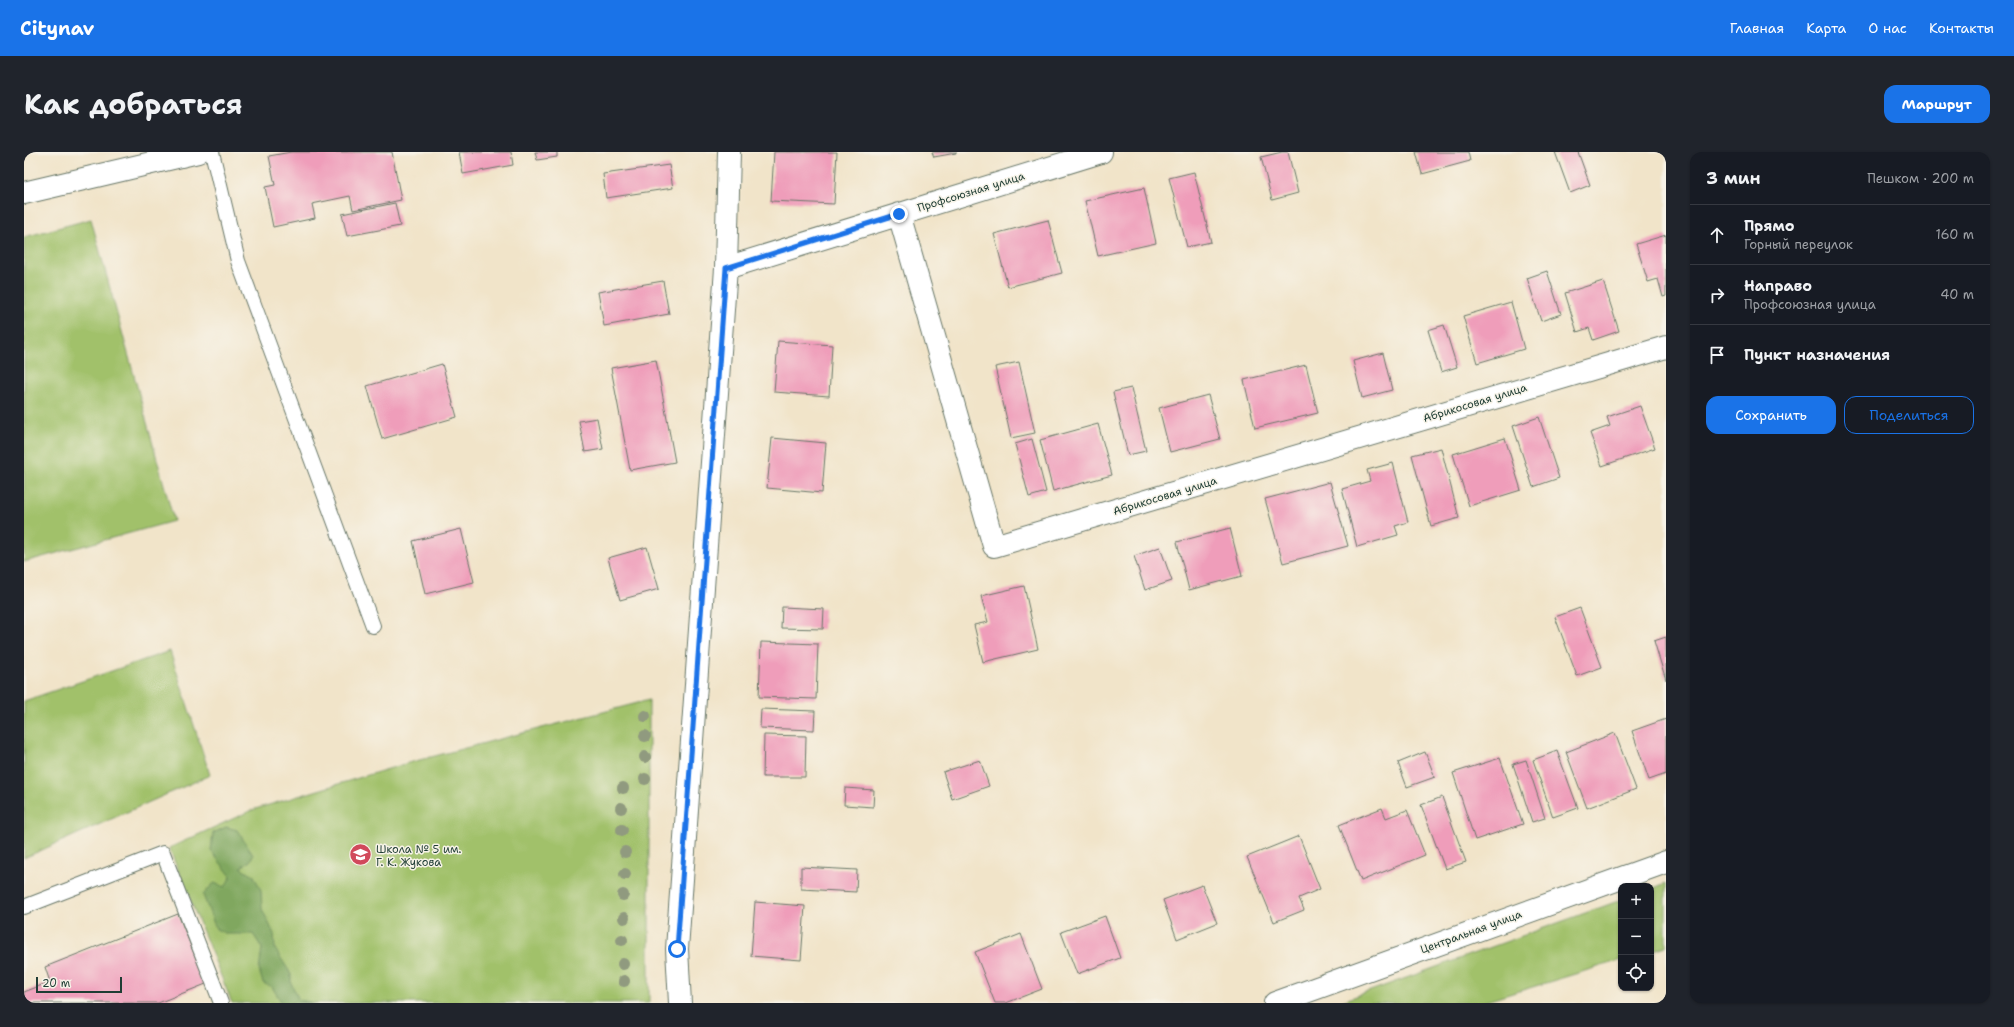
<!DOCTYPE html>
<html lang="ru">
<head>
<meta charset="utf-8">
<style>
	body { margin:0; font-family:"Shantell Sans",sans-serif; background:#20242c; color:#f1f3f6 }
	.controls { position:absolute; right:12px; bottom:12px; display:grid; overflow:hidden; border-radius:8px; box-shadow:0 1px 3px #0004 }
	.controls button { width:36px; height:36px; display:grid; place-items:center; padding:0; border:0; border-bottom:1px solid #363941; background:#171b24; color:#f1f3f6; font:20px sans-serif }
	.scale { position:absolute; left:12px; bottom:10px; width:86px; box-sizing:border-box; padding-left:4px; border:2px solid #1f3d34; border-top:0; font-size:11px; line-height:14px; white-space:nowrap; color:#1f3d34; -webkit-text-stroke:3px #f7f3e8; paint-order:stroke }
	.stop { position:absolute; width:12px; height:12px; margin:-9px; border:3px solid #1a73e8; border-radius:50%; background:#fff }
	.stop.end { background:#1a73e8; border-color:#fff; box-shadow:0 1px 4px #0008 }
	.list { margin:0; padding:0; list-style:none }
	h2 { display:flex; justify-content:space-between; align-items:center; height:52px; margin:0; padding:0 16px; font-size:17px }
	h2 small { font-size:13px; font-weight:400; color:#9ea1a6 }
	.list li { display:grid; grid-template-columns:26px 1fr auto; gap:12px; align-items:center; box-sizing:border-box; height:60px; padding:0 16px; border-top:1px solid #363941 }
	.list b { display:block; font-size:15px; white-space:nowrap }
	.list p { margin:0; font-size:13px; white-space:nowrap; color:#9ea1a6 }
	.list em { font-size:13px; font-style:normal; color:#9ea1a6 }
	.actions { display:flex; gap:8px; padding:12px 16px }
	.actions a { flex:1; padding:9px 0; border:1px solid #1a73e8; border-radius:12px; text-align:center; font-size:14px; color:#1a73e8 }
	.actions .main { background:#1a73e8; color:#fff }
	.icon { flex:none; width:22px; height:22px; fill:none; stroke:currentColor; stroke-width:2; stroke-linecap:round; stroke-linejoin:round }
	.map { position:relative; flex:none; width:1642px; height:851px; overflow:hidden; border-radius:12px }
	header { display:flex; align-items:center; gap:24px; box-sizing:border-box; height:56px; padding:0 20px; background:#1a73e8; color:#fff }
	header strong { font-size:19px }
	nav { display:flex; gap:22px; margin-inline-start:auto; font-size:14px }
	.intro { display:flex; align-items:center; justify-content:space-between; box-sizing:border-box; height:96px; padding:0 24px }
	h1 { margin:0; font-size:28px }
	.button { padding:10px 18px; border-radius:12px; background:#1a73e8; color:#fff; font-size:14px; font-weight:700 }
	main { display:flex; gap:24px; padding:0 24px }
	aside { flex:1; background:#171b24; border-radius:12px; box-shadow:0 1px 3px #0004 }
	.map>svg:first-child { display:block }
	.green { fill:#a1c16a; stroke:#607f4f }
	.forest { fill:#80a75e; stroke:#507249 }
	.building { fill:#ef9dba }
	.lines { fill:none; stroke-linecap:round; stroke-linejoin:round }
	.lane-casing { stroke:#687768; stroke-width:16 }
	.street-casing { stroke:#687768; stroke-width:24 }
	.secondary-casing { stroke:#687768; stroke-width:24 }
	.lane { stroke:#fff; stroke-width:14 }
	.street { stroke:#fff; stroke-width:22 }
	.secondary { stroke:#fff; stroke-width:22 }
	.tree { fill:#909a7f }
	.route { stroke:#1a73e8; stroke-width:5 }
	.labels { text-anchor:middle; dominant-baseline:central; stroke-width:3; stroke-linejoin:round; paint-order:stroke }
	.street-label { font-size:11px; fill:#1f3d34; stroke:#f7f3e8 }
	.poi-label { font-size:11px; fill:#1f3d34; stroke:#f7f3e8; text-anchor:start }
</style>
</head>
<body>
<header>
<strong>Citynav</strong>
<nav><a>Главная</a><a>Карта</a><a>О нас</a><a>Контакты</a></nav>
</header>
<div class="intro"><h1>Как добраться</h1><a class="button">Маршрут</a></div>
<main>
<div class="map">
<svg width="1642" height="851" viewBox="0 0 1642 851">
	<rect width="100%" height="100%" fill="#f7f3e8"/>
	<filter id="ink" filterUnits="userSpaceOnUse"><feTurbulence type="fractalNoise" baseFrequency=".025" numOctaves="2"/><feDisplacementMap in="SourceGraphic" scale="8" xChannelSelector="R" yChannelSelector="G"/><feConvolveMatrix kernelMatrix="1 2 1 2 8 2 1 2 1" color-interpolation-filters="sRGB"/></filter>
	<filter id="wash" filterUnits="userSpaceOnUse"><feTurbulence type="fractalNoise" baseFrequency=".012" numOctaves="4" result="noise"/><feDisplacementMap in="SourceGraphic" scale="16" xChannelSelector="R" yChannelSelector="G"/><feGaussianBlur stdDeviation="0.9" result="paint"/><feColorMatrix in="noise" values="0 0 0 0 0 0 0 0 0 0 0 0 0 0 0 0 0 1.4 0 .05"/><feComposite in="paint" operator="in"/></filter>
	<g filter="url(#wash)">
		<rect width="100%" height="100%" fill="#f1e4c9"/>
		<path class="green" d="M67,67l83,302 -150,41v-325z
			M146,499l40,124 -186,83v-157z
			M625,548v303h-417l-63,-155 83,-38 156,-47z
			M1642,731v63l-15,5v-62z
			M1597,748v60l-141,43h-143z"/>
		<path class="forest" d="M202,675l11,3 16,25 -3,6 -9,6 3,4 9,3 8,16 1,19 12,25 1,15 16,25v9l8,17 16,3h-33l-10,-16 -9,-4 -4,-13 3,-22 -9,-14h-26l-11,-5 -13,-34 11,-12 11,4 6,-11 -20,-25 2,-18z"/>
		<g id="blocks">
			<path class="building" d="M267,0h101l9,48 -48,10 -3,-14 -38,8 3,14 -42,9 -8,-40 10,-2 -6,-29z
				M435,0h52l2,13 -50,9z
				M511,0h22v5l-20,3z
				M750,0h63l-3,52 -63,-3z
				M908,0h24v1l-22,4z
				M1258,0h6l10,41 -26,7 -11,-43z
				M1392,0h52l2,9 -48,13z
				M1531,0h23l12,33 -20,8z
				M645,13l4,23 -67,10 -3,-24z
				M1170,20l17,70 -24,5 -18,-69z
				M1120,36l12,55 -58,13 -13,-55z
				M371,51l5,23 -53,10 -5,-22z
				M1024,68l14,53 -54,14 -14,-53z
				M1642,83v61l-3,1 -5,-18 -10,3 -12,-38z
				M1523,119l14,43 -20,7 -14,-43z
				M639,129l6,33 -65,12 -6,-34z
				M1579,129l16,50 -26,9 -4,-12 -12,4 -12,-39z
				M1487,150l13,47 -47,14 -14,-47z
				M1420,173l13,42 -16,5 -13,-42z
				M754,189l54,4 -3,51 -55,-4z
				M1359,201l9,37 -30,8 -9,-37z
				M632,208l19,102 -45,8 -19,-102z
				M995,210l16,71 -24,5 -16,-71z
				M418,212l15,53 -75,22 -15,-53z
				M1282,213l12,48 -63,15 -11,-48z
				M1107,236l15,63 -18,4 -15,-63z
				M1184,243l12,44 -50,13 -11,-44z
				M1616,254l15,42 -53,18 -12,-33 20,-7 -3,-9z
				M1515,265l20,61 -26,9 -20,-61z
				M573,266l6,31 -18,3 -6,-31z
				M1074,272l14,51 -59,16 -13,-51z
				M748,286l54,5 -4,50 -55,-5z
				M1481,286l16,52 -52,16 -16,-52z
				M1008,287l14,53 -17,5 -14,-53z
				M1417,296l18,70 -28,8 -19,-71z
				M1369,311l15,59 -13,4 3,9 -41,12 -15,-58 28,-8 -3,-11z
				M1306,330l18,64 -65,17 -18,-64z
				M1206,376l12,48 -53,14 -12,-48z
				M437,377l13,53 -49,12 -12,-53z
				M623,395l12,42 -39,11 -12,-42z
				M1136,395l12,34 -27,9 -11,-34z
				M1000,434l14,63 -55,13 -9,-37 14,-3 -7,-26z
				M758,455l42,2 -1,20 -42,-1z
				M1556,456l22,59 -25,9 -22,-59z
				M1642,485v43l-12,-39z
				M737,490l57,2 -2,55 -57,-2z
				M737,557l54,2 -1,19 -54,-2z
				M1642,567v55l-17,6 -17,-49z
				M1591,581l21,56 -49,19 -21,-56z
				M740,583l42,1 -1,41h-42z
				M1533,599l21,57 -25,9 -20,-57z
				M1401,600l10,25 -28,10 -9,-24z
				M1476,606l23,66 -48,16 -22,-67z
				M956,608l9,26 -37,13 -9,-27z
				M1502,608l19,58 -13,4 -19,-58z
				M821,636l29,2 -1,17 -29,-2z
				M1418,645l24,65 -21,7 -24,-64z
				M1358,656l4,10 21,-8 18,45 -64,26 -22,-56z
				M1275,684l21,53 -21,9 5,12 -30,12 -27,-65z
				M777,715l56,3 -1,22 -55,-3z
				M1178,733l15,38 -40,16 -14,-39z
				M731,750l50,4 -4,54 -50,-4z
				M154,762l28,70 -48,19h-134v-11l26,-10 -5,-15z
				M1081,764l15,42 -43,16 -16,-42z
				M997,782l21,55 -36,14h-11l-20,-51z"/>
		</g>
	</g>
	<g filter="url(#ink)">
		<use href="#blocks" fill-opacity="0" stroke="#687768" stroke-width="1"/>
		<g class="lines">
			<defs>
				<path id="lane" d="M188,0l26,109 135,365
					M0,755l139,-54 58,150"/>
				<path id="street" d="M0,41l174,-41
					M875,62l95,332 672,-199
					M702,116l375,-116
					M656,851l-3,-54 49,-681 3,-116"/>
				<path id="secondary" d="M1251,851l391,-141"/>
			</defs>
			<use href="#lane" class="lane-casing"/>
			<use href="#street" class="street-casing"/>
			<use href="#secondary" class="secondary-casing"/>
			<use href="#lane" class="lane"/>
			<use href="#street" class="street"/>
			<use href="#secondary" class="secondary"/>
		</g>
		<g class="tree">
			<circle cx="621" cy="564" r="6"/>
			<circle cx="621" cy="584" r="6"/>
			<circle cx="621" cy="605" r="6"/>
			<circle cx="621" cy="627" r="6"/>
			<circle cx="599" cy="636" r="6"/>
			<circle cx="597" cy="656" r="6"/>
			<circle cx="598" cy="678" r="6"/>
			<circle cx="601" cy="700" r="6"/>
			<circle cx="601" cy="722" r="6"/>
			<circle cx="599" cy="743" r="6"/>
			<circle cx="600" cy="766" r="6"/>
			<circle cx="598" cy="788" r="6"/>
			<circle cx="599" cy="812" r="6"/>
			<circle cx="600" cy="829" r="6"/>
		</g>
	</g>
	<g class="lines" filter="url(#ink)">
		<path class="route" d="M653,797l49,-681 173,-54"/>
	</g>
	<defs>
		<symbol id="school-disc" viewBox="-11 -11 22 22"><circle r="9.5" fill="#d1495b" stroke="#f7f3e8"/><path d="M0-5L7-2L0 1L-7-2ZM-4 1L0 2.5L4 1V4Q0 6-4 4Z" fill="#fff"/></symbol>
	</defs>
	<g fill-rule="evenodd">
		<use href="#school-disc" x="324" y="690" width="25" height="25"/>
	</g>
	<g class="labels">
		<g class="street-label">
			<text transform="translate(947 40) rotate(-17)">Профсоюзная улица</text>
			<text transform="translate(1451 251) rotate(-17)">Абрикосовая улица</text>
			<text transform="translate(1141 344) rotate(-17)">Абрикосовая улица</text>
			<text transform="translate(1447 780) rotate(-20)">Центральная улица</text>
		</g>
		<g class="poi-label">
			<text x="352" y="697">Школа № 5 им.<tspan x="352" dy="13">Г. К. Жукова</tspan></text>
		</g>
	</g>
</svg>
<div class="controls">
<button>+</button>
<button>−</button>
<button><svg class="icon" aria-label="locate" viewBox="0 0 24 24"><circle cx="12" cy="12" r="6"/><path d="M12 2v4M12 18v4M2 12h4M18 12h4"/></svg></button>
</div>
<div class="scale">20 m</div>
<div class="stop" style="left:653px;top:797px"></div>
<div class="stop end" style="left:875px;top:62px"></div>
</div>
<aside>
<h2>3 мин<small>Пешком · 200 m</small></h2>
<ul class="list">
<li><svg class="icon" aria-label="ahead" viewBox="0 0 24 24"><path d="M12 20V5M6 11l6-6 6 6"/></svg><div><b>Прямо</b><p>Горный переулок</p></div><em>160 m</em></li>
<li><svg class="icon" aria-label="right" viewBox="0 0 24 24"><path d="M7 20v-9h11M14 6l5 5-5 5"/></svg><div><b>Направо</b><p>Профсоюзная улица</p></div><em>40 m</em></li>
<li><svg class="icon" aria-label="arrive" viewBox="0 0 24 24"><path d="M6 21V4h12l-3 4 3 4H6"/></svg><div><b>Пункт назначения</b></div></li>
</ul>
<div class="actions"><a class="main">Сохранить</a><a>Поделиться</a></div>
</aside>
</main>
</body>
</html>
